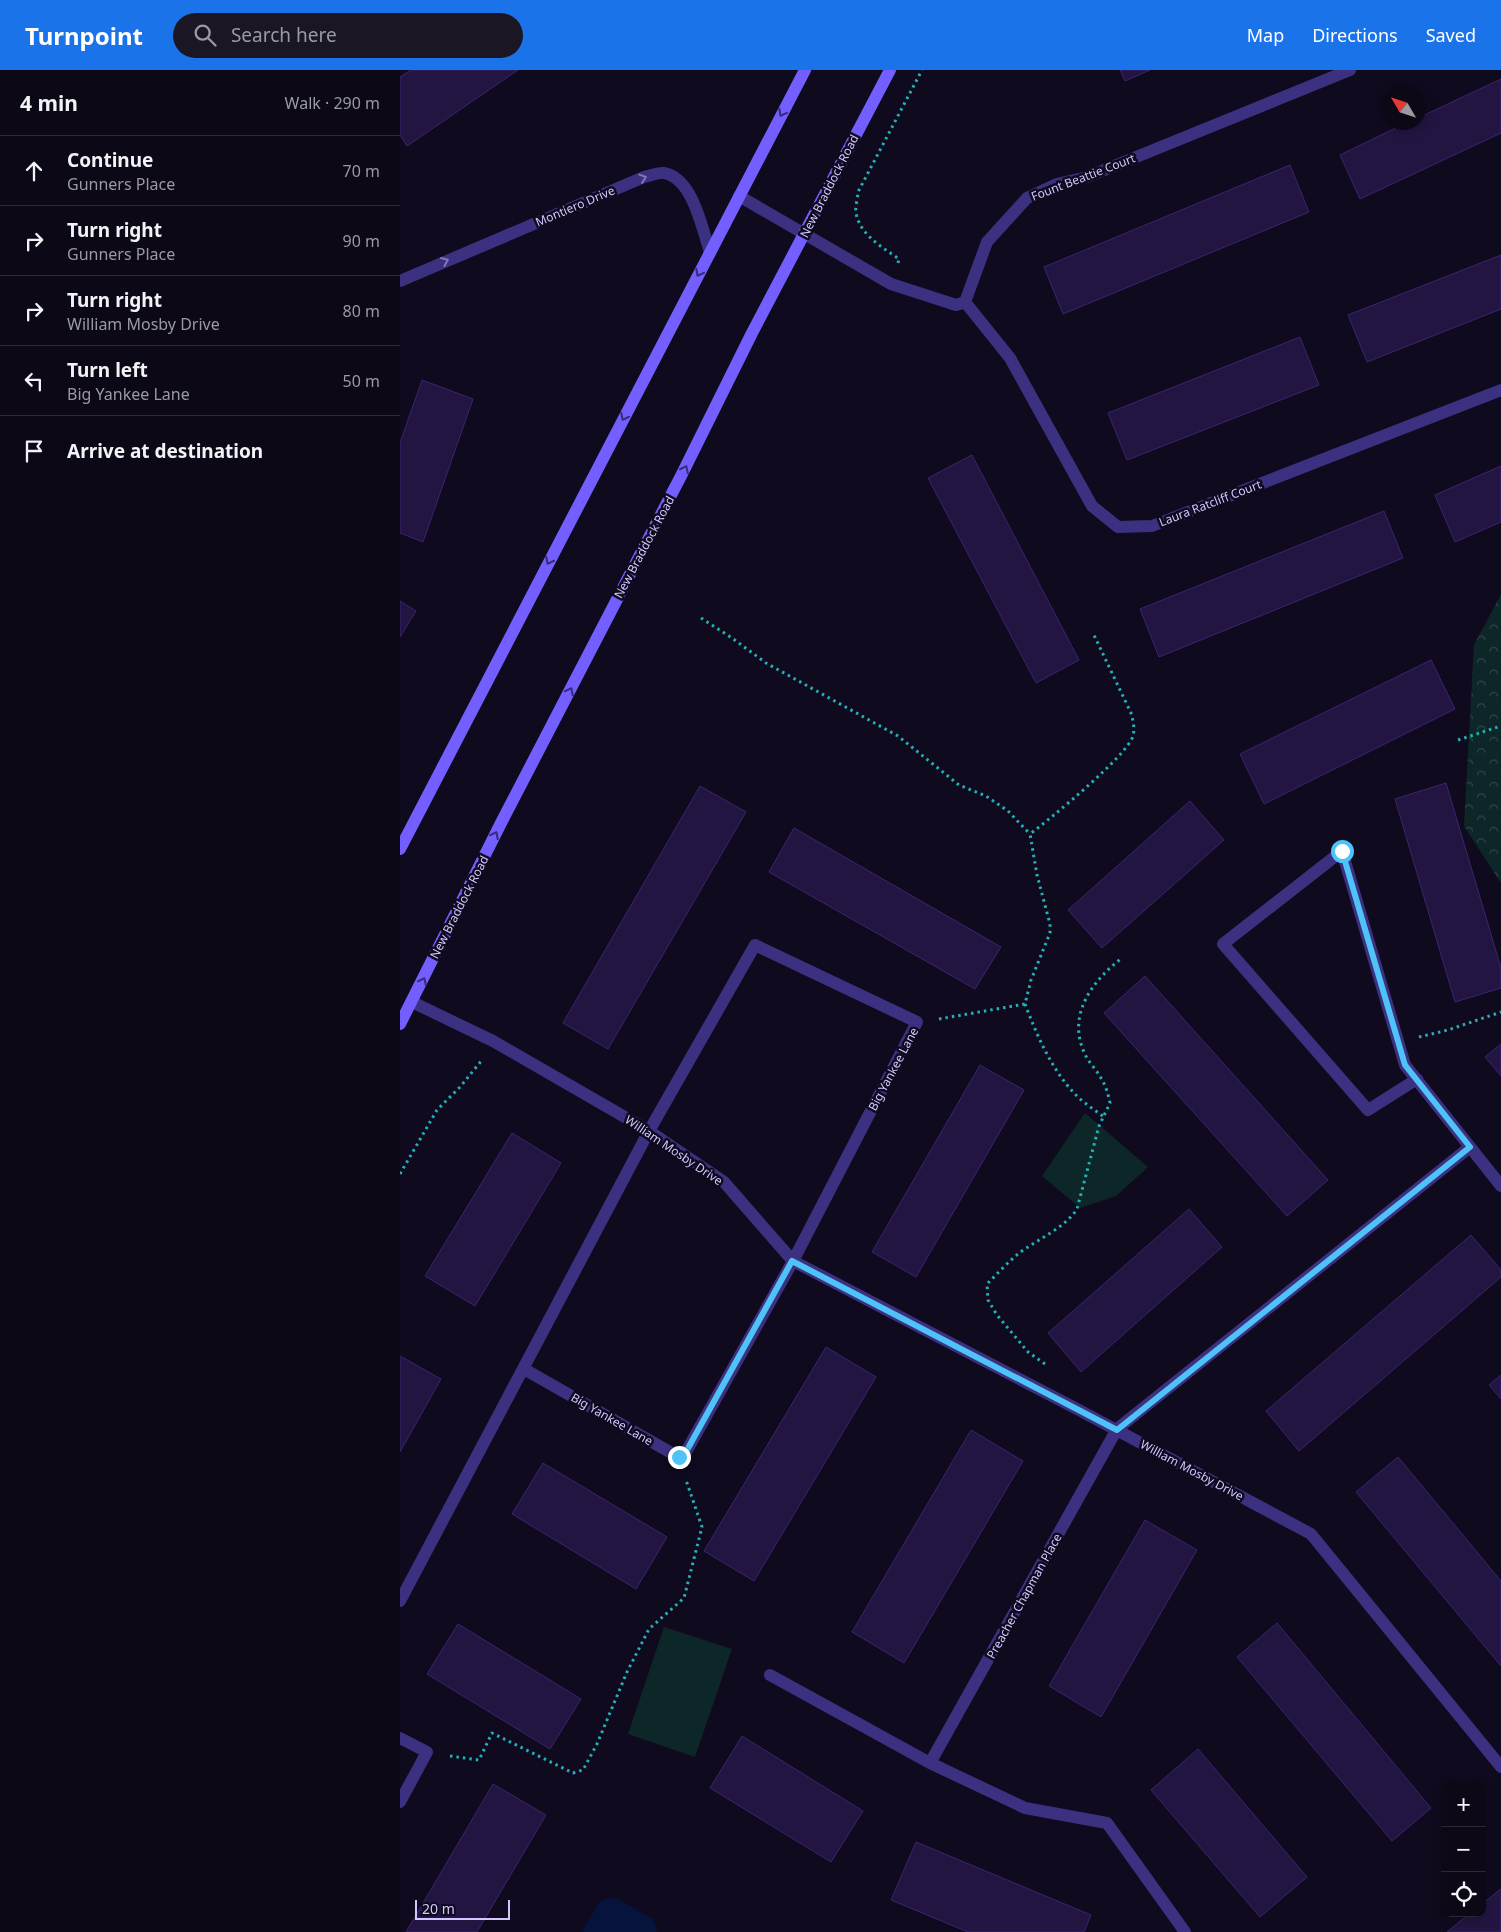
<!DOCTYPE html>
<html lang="en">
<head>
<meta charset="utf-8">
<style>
	body { margin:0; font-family:"Noto Sans",sans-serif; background:#1a1623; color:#f1f3f6 }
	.controls { position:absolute; right:15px; bottom:15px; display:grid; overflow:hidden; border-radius:10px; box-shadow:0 2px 8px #0003 }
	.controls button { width:45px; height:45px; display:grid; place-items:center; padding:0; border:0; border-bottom:1px solid #2c2935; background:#0c0816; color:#f1f3f6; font:25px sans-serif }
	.compass { position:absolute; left:981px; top:15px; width:45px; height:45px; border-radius:50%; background:#0c0816; box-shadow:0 2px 8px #0003; rotate:309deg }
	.scale { position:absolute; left:15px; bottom:12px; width:95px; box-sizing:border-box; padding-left:5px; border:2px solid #d3c7ff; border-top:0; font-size:14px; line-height:18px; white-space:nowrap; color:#d3c7ff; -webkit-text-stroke:4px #100a1e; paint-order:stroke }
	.stop { position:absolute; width:15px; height:15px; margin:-11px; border:4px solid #4fc3f7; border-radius:50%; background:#fff }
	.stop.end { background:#4fc3f7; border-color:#fff; box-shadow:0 1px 5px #0008 }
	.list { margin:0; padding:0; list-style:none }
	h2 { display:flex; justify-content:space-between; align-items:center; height:65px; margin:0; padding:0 20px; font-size:21px }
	h2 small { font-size:16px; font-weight:400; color:#9a9aa1 }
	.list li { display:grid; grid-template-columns:32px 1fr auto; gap:15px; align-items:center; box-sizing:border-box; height:70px; padding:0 20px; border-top:1px solid #2c2935 }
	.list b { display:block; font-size:19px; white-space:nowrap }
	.list p { margin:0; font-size:16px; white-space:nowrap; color:#9a9aa1 }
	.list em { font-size:16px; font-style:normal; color:#9a9aa1 }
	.icon { flex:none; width:28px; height:28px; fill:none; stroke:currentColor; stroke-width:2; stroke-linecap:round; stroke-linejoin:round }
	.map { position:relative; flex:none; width:1101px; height:1862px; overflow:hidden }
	header { display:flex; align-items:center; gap:30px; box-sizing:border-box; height:70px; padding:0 25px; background:#1a73e8; color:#fff }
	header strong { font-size:24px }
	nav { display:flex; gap:28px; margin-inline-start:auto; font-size:18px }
	.search { width:350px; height:45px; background:#1a1623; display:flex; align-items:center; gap:12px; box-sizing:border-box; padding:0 18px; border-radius:28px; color:#9a9aa1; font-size:19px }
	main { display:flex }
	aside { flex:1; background:#0c0816 }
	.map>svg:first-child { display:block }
	.forest { fill:url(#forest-crowns) }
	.green { fill:#0d2729 }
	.water { fill:#05133d }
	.building { fill:#221541; stroke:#3b256f }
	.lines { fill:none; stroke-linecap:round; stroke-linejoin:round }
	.path { stroke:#23b1b7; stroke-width:3; stroke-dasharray:2.5 4; stroke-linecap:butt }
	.service { stroke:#3c3181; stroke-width:12 }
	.minor { stroke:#3c3181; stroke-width:12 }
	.secondary { stroke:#735eff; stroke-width:12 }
	.oneway { stroke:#382c78 }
	.oneway2 { stroke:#8074ba }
	.route { stroke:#4fc3f7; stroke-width:6 }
	.labels { text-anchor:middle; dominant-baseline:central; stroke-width:5; stroke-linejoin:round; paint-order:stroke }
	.street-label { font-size:12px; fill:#d3c7ff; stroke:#100a1e }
</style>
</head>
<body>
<header>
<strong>Turnpoint</strong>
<div class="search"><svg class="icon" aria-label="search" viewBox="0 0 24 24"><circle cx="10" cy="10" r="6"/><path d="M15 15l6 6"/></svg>Search here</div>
<nav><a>Map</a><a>Directions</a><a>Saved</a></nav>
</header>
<main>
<aside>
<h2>4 min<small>Walk · 290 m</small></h2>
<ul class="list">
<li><svg class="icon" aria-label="ahead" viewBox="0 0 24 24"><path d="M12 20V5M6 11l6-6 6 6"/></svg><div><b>Continue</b><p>Gunners Place</p></div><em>70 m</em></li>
<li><svg class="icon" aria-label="right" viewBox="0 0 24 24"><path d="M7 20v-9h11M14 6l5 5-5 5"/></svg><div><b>Turn right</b><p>Gunners Place</p></div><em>90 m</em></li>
<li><svg class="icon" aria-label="right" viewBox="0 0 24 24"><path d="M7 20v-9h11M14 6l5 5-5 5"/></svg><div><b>Turn right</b><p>William Mosby Drive</p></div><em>80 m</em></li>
<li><svg class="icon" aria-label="left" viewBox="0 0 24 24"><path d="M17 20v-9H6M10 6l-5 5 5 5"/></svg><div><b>Turn left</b><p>Big Yankee Lane</p></div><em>50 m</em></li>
<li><svg class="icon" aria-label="arrive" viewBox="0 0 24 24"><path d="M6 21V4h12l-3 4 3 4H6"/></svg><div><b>Arrive at destination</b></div></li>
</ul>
</aside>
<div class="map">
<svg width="1101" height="1862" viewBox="0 0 1101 1862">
	<defs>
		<pattern id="forest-crowns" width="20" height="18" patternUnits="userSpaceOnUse" patternTransform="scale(1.25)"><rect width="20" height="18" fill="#0d2729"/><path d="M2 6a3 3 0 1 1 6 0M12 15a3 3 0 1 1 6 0" fill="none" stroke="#2f4549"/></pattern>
	</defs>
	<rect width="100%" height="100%" fill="#100a1e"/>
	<path class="forest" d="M1101,524v289l-37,-57 10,-181z"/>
	<path class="green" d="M685,1043l63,54 -32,29 -36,12 -38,-32z
		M264,1557l68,22 -37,108 -67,-23z"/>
	<path class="water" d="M209,1828l10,1 34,20 4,13h-75l18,-31z"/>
	<path class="building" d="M11,0h107l-111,76 -7,-11v-58z
		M720,0h30l-25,11z
		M1101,9v54l-141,66 -20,-44 68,-33h10v-4z
		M890,95l19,47 -246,102 -19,-47z
		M1101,185v54l-134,53 -19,-47z
		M900,267l19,48 -192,75 -19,-47z
		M22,310l51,19 -50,143 -23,-9v-90z
		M572,385l107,205 -43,23 -108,-205z
		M1101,396v56l-46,20 -20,-47z
		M984,441l19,47 -244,99 -19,-48z
		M0,531l16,10 -16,26z
		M1031,590l24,49 -191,95 -24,-50z
		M1046,713l55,185v20l-46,14 -60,-203z
		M300,716l46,26 -138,237 -45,-26z
		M790,731l34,39 -122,108 -34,-38z
		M394,758l207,119 -26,42 -206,-117z
		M745,906l183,204 -41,36 -183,-203z
		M1101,974v32l-16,-19z
		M580,995l44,25 -108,187 -44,-25z
		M112,1063l49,30 -86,143 -50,-30z
		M789,1139l33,38 -141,125 -33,-39z
		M1071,1165l30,35v7l-202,174 -33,-40z
		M426,1277l50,30 -122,204 -50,-30z
		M0,1286l41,23 -41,73z
		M1101,1305v24l-12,-14z
		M571,1360l52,31 -119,202 -52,-31z
		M998,1387l103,124v85l-145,-174z
		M143,1393l124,74 -31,52 -124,-75z
		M745,1450l52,30 -96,167 -52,-31z
		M877,1553l154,185 -39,33 -155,-184z
		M58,1554l123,75 -31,50 -123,-75z
		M342,1666l121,75 -32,51 -121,-74z
		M798,1679l109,128 -47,40 -109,-127z
		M93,1714l53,31 -69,117h-71z
		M516,1772l175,73 -7,17h-116l-77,-32z
		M1101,1819v43h-54l23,-19h12v-9z"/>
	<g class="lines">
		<path class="path" d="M498,193l1,-4c-17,-12 -39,-24 -43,-46 -1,-7 2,-15 2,-21l64,-122
			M301,548l31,20 34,25 132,73 61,49 27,11 22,15 22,23
			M1058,670l43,-14
			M625,934c13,34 28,69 54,94 8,7 17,13 25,19
			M539,949l86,-15 6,-24 19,-47v-9l-13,-49 -7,-41c20,-15 97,-78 103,-98 2,-8 0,-16 -2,-23l-38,-80
			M1019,967l29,-7 53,-18
			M0,1104l37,-64 23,-23 22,-27
			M645,1294l-17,-12 -31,-37 -9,-15 -1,-16c10,-10 20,-21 31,-30 18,-14 47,-26 59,-45l22,-83 11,-23c-2,-9 -4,-17 -9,-25 -5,-9 -13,-16 -17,-26 -17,-38 9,-72 38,-94
			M50,1686l29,4 13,-27 81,40 10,-3 14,-26 30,-72 22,-43 35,-31 18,-71 -16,-47"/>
		<path class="service" d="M942,781l-119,93 145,166 49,-31
			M0,1668l27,14 -27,50"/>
		<path class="minor" d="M339,126l152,88 65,21 9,-3 22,-60 40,-44 30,-14 30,-7 263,-107
			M0,211l244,-104c6,-1 14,-5 20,-4 29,5 38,56 46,79
			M565,232l45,56 82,148 26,21 34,-1 349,-136
			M942,781l63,214 96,121
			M12,932l81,39 156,90 75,51 69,79 286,149 232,124 190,233
			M0,1531l249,-470 106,-186 162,77 -124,239 -111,198 -158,-90
			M370,1605l160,88 95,45 82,15 78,109
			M530,1693l187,-334 353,-282"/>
		<path class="secondary" d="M0,779l405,-779
			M0,954l101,-201 181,-349 70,-141 138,-263"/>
	</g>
	<defs><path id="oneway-chevron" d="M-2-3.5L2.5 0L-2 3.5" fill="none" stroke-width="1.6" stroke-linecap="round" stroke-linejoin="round" transform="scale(1.25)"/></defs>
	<g class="oneway">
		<use href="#oneway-chevron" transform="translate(382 43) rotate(118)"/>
		<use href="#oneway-chevron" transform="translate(299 203) rotate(118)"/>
		<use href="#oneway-chevron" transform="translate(224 347) rotate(117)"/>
		<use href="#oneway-chevron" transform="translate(285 399) rotate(-63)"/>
		<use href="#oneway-chevron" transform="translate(149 491) rotate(117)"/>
		<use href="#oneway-chevron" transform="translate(170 621) rotate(-63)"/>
		<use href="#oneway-chevron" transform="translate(95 765) rotate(-63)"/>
		<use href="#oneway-chevron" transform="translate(23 911) rotate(-64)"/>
	</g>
	<g class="oneway2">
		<use href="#oneway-chevron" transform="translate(243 108) rotate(-18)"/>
		<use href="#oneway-chevron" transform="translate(45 191) rotate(-23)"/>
	</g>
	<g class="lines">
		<path class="route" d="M279,1387l3,2 110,-198 325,169 353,-283 -65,-82 -63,-214"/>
	</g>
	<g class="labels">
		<g class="street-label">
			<text transform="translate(683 107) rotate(-21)">Fount Beattie Court</text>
			<text transform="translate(429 116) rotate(-63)">New Braddock Road</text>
			<text transform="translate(175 136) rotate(-23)">Montiero Drive</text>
			<text transform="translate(810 433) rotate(-21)">Laura Ratcliff Court</text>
			<text transform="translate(244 477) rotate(-62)">New Braddock Road</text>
			<text transform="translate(59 837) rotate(-63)">New Braddock Road</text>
			<text transform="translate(493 999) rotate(-62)">Big Yankee Lane</text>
			<text transform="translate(274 1080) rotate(34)">William Mosby Drive</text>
			<text transform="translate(212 1349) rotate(30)">Big Yankee Lane</text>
			<text transform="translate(792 1400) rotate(28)">William Mosby Drive</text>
			<text transform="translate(624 1526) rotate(-61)">Preacher Chapman Place</text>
		</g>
	</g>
</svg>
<div class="controls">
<button>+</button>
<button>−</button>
<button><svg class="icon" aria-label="locate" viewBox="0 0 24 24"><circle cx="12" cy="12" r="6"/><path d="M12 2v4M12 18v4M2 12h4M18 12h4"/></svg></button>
</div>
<svg class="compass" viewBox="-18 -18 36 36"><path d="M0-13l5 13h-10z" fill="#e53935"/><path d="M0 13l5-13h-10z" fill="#9a9aa1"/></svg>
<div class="scale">20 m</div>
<div class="stop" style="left:942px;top:781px"></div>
<div class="stop end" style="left:279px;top:1387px"></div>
</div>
</main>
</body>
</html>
